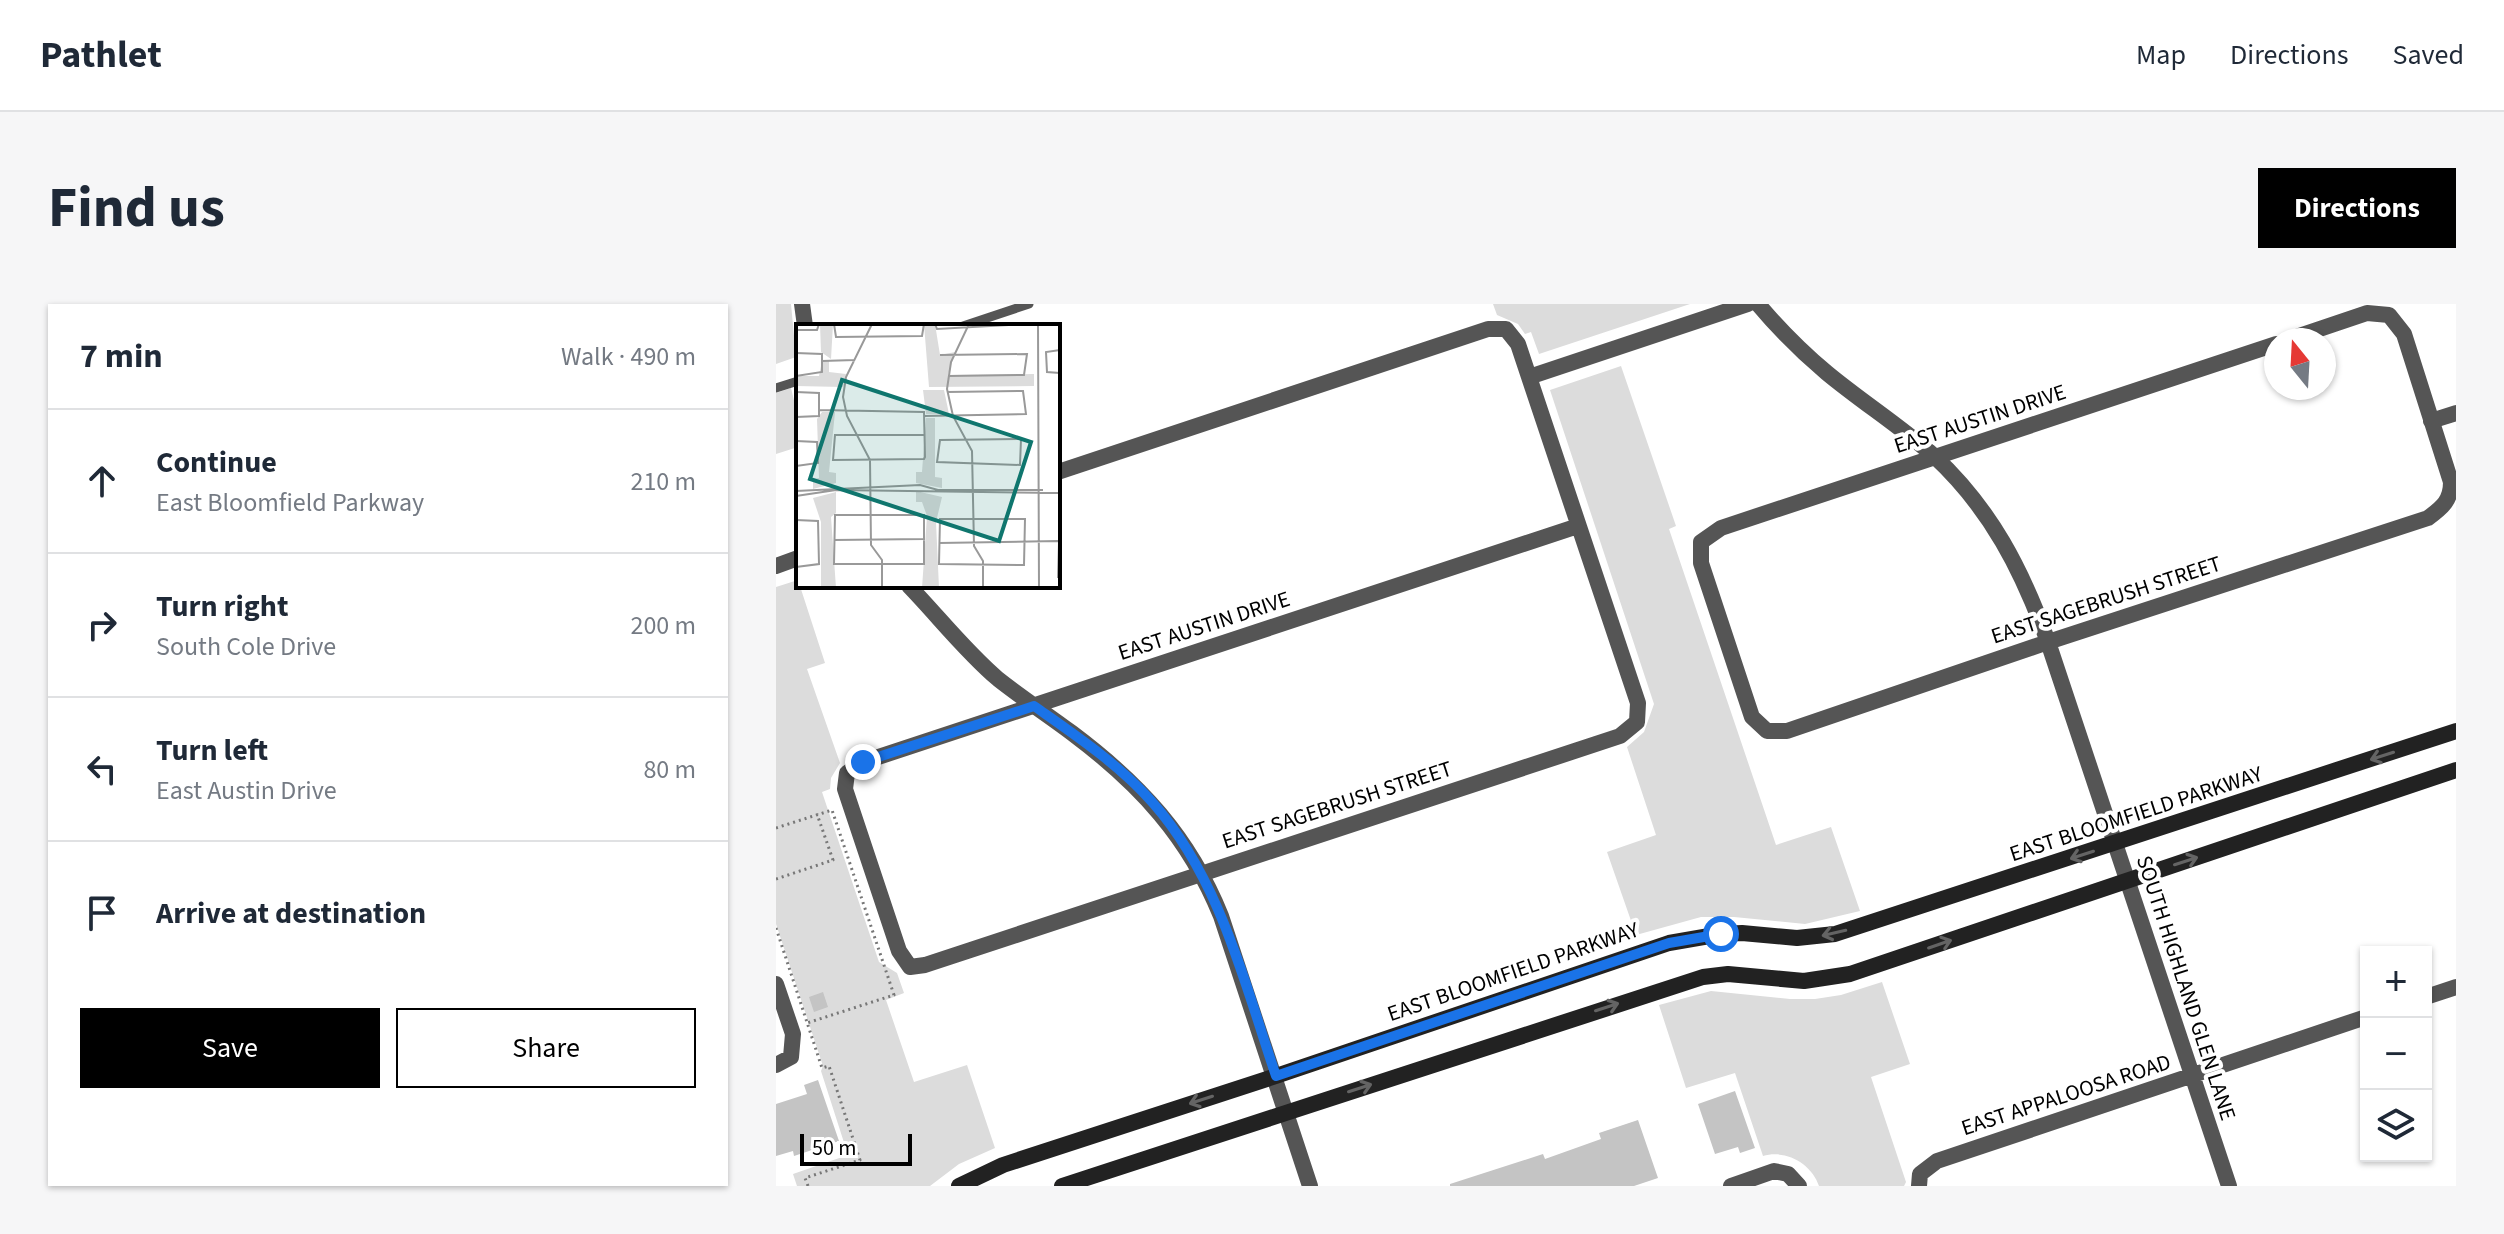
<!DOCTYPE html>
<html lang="en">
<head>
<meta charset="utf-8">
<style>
	body { margin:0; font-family:"Source Sans 3",sans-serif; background:#f6f6f7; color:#1f2937 }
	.controls { position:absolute; right:24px; bottom:24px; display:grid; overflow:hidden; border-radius:0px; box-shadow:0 2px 6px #0004 }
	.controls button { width:72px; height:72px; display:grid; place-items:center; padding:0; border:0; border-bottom:2px solid #e0e1e3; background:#fff; color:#1f2937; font:40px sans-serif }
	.compass { position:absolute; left:1488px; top:24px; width:72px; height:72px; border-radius:50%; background:#fff; box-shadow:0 2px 6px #0004; rotate:342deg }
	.scale { position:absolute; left:24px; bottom:20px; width:112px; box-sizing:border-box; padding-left:8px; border:4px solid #000; border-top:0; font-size:22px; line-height:28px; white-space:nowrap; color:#000; -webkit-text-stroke:6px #fff; paint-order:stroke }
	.stop { position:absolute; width:24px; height:24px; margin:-18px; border:6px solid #1a73e8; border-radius:50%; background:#fff }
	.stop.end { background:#1a73e8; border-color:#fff; box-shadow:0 2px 8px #0008 }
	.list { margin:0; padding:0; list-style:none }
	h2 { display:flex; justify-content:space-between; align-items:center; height:104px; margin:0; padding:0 32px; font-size:34px }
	h2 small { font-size:26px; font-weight:400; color:#747a83 }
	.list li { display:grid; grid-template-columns:52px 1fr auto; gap:24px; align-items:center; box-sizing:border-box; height:144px; padding:0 32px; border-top:2px solid #e0e1e3 }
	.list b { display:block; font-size:30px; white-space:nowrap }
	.list p { margin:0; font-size:26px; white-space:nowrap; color:#747a83 }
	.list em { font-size:26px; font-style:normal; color:#747a83 }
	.actions { display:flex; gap:16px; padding:24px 32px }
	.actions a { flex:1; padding:18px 0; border:2px solid #000; border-radius:0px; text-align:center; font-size:28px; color:#000 }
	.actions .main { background:#000; color:#fff }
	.icon { flex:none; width:44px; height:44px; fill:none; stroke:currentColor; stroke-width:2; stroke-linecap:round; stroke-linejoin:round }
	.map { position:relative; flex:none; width:1680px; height:882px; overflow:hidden; border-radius:0px }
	header { display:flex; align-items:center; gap:48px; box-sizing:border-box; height:112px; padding:0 40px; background:#fff; border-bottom:2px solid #e0e1e3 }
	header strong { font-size:38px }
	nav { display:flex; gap:44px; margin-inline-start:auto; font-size:28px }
	.intro { display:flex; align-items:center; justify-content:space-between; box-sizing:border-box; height:192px; padding:0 48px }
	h1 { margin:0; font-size:56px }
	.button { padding:20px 36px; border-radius:0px; background:#000; color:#fff; font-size:28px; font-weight:700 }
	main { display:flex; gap:48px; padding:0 48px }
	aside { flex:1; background:#fff; border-radius:0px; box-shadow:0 2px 6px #0004 }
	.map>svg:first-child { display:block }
	.green { fill:#dcdcdc }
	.building { fill:#c4c4c4 }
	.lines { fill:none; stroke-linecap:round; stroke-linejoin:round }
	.path { stroke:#777; stroke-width:3; stroke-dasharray:2 4; stroke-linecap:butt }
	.lane { stroke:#555; stroke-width:9 }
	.street { stroke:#555; stroke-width:16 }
	.secondary { stroke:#222; stroke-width:16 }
	.oneway { stroke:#646464 }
	.route { stroke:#1a73e8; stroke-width:10 }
	.labels { text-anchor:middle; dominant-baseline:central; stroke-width:8; stroke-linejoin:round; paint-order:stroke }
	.street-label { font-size:22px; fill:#000; stroke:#fff }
	.inset-road { fill:none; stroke:#999; stroke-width:2 }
	.view { fill:#0f766e; fill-opacity:0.15; stroke:#0f766e; stroke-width:4 }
	.inset-edge { fill:none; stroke:#000; stroke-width:4 }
</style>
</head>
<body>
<header>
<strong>Pathlet</strong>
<nav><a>Map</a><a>Directions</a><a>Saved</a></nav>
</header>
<div class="intro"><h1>Find us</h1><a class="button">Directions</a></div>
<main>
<aside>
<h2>7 min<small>Walk · 490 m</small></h2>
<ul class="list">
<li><svg class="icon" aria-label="ahead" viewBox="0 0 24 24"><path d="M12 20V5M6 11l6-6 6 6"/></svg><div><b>Continue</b><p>East Bloomfield Parkway</p></div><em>210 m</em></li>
<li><svg class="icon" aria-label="right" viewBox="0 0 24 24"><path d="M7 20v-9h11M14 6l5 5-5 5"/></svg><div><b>Turn right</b><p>South Cole Drive</p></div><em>200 m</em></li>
<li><svg class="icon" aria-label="left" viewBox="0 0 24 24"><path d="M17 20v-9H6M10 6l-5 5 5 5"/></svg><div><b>Turn left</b><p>East Austin Drive</p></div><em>80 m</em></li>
<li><svg class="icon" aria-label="arrive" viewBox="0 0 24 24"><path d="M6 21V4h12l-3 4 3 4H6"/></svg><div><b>Arrive at destination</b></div></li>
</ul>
<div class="actions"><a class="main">Save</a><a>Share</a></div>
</aside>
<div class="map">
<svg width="1680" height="882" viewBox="0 0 1680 882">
	<rect width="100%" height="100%" fill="#fff"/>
	<path class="green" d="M0,0h15l5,53 -20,7z
		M717,0h197l-151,50 -8,-22 -6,2 -7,-10 -21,-9z
		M845,62l55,160 -7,3 107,316 55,-18 29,84 -55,13 -71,-7h-33l-65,18 -29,-83 49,-17 -29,-88 17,-15 10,-28 -104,-314z
		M15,84l7,29v30l-22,7v-61z
		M22,276l27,83 -18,6 33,94 -9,15 -1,11 -8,3 57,170 18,11 7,20 -18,7 28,82 53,-17 28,83 -36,16 -29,22h-133l-4,-12 55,-19 -27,-84 2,-5 -47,-142v-337z
		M1106,678l28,82 -39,13 35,105 -2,4h-85c-7,-22 -33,-37 -56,-30l-28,-83 -49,15 -27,-83 52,-14 79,8h25l26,-4z"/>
	<path class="building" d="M47,688l5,15 -14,5 -5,-15z
		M42,776l21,61 -45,15 -1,-5 -17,5v-52l31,-10 -3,-9z
		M959,787l20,57 -15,5 -2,-6 -23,7 -17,-50z
		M862,816l20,58 -24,8h-184v-2l93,-30 2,5 56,-20 -2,-6z"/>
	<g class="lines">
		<path class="path" d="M0,524l56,-18 62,185 -87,28
			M0,575l57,-19 -16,-46
			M0,624l46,140 7,-2 31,94 -55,18 3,8"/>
		<path class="lane" d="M187,22l66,-22
			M0,84l22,-7"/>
		<path class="street" d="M26,0l3,22
			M982,0c21,25 44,48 69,69 35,29 73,53 107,83 57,53 88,114 114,186l181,544
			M1500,40l-555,184 -20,14v21l51,154 15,14h20l261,-89 380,-124c15,-11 23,-18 23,-36l-47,-148 -15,-19 -22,-2 -80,27
			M753,73l219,-73
			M1655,117l25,-8
			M282,168l430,-143h18l12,15 11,33 109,326 -1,19 -17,14 -695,229 -15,2 -11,-16 -54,-162 2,-16 16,-11 715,-236
			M0,262l22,-8
			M133,282c29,30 57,66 89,93 24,19 50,36 74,54 68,51 117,104 149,183l89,270
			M0,680l17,50 -2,23 -15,8
			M1650,693l30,-10
			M955,882l43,-15 14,3 11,12
			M1143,882l1,-12 17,-13 429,-144"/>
		<path class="secondary" d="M183,882l44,-21 273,-89 393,-133 52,-9 21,-1 55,5 38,-4 621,-203
			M286,882l641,-209 25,-3 76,7 46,-7 606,-204"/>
	</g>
	<defs><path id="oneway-shaft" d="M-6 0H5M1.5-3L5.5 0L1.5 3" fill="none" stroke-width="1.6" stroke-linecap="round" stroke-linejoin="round" transform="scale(2)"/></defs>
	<g class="oneway">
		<use href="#oneway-shaft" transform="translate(1606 452) rotate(162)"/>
		<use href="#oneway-shaft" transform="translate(1306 551) rotate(162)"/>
		<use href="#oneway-shaft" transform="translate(1410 557) rotate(-18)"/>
		<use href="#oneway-shaft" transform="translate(1058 629) rotate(167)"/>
		<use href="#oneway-shaft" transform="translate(1164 640) rotate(-19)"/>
		<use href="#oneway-shaft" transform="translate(831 703) rotate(-18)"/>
		<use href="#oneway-shaft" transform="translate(584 784) rotate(-18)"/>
		<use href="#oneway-shaft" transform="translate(425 796) rotate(162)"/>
	</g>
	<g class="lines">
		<path class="route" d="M87,458l171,-56c41,29 86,59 119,97 67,76 91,179 123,273l393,-133 52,-9"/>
	</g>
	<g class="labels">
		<g class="street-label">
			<text transform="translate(1204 115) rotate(-18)">EAST AUSTIN DRIVE</text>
			<text transform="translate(1330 296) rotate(-18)">EAST SAGEBRUSH STREET</text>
			<text transform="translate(428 322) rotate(-18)">EAST AUSTIN DRIVE</text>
			<text transform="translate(561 501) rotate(-18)">EAST SAGEBRUSH STREET</text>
			<text transform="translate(1360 510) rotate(-18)">EAST BLOOMFIELD PARKWAY</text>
			<text transform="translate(737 668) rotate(-19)">EAST BLOOMFIELD PARKWAY</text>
			<text transform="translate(1410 684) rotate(72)">SOUTH HIGHLAND GLEN LANE</text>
			<text transform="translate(1290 791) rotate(-18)">EAST APPALOOSA ROAD</text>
		</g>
	</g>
	<g transform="translate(20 20)">
		<rect width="264" height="264" fill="#fff"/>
		<path d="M24,0h13l-2,35 -10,-7zM128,0h11l5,31 15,-3 -7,23 86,-1v12l-105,1zM33,36v12l17,2 -3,13 -47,-1v-10h23l3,-15zM127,66h21l5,24h-23zM26,88h13l-6,60 7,1v10l-23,6v-10l6,-1 -2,-59zM130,94h9v59l7,1v10l-26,-5v-11h6zM120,167l26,6 -6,25 3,66h-17l5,-72 -5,-14h-6zM40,168v21l-5,4 5,71h-15v-66l-8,-24z" fill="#dcdcdc"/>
		<path class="inset-road" d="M38,0l2,13 86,-1 2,-12M76,0l-26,53 -3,20 4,19 23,44 1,85 11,15v28M139,0l2,5 90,-5M173,0l-18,38 -4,27 6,27 19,35 2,95 9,15v27M242,0l1,264M0,6h21l2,-6M264,26l-14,2 1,20 13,1M0,29l26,1v18l-26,4M144,31l87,-1 -3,21 -76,1M26,37l33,-1M0,68l23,1v23l-23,1M23,86l105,2 1,45 -1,2 -91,1 2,-25h89M128,92l102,-2 -3,-23 -76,1M225,115l-1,26 -83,-3 3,-22zM0,117l21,1 1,21 -22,3M0,167l124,-6 18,5h105M0,172l40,-6 224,3M128,191v49h-90l1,-49zM229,195l-1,46 -85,-1 1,-45zM0,196l22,1 1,43 -23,3M38,216l91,-1M143,219l119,-2M262,254l2,-71"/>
		<path class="view" d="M46,56l189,62 -32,99 -189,-62z"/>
		<rect width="264" height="264" class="inset-edge"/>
	</g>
</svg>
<div class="controls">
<button>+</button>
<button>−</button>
<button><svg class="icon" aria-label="layers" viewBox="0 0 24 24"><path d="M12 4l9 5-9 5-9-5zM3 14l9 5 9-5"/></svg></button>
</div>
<svg class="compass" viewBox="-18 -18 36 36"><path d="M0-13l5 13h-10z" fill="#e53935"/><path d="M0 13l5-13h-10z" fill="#747a83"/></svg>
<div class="scale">50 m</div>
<div class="stop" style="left:945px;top:630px"></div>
<div class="stop end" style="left:87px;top:458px"></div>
</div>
</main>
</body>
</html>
